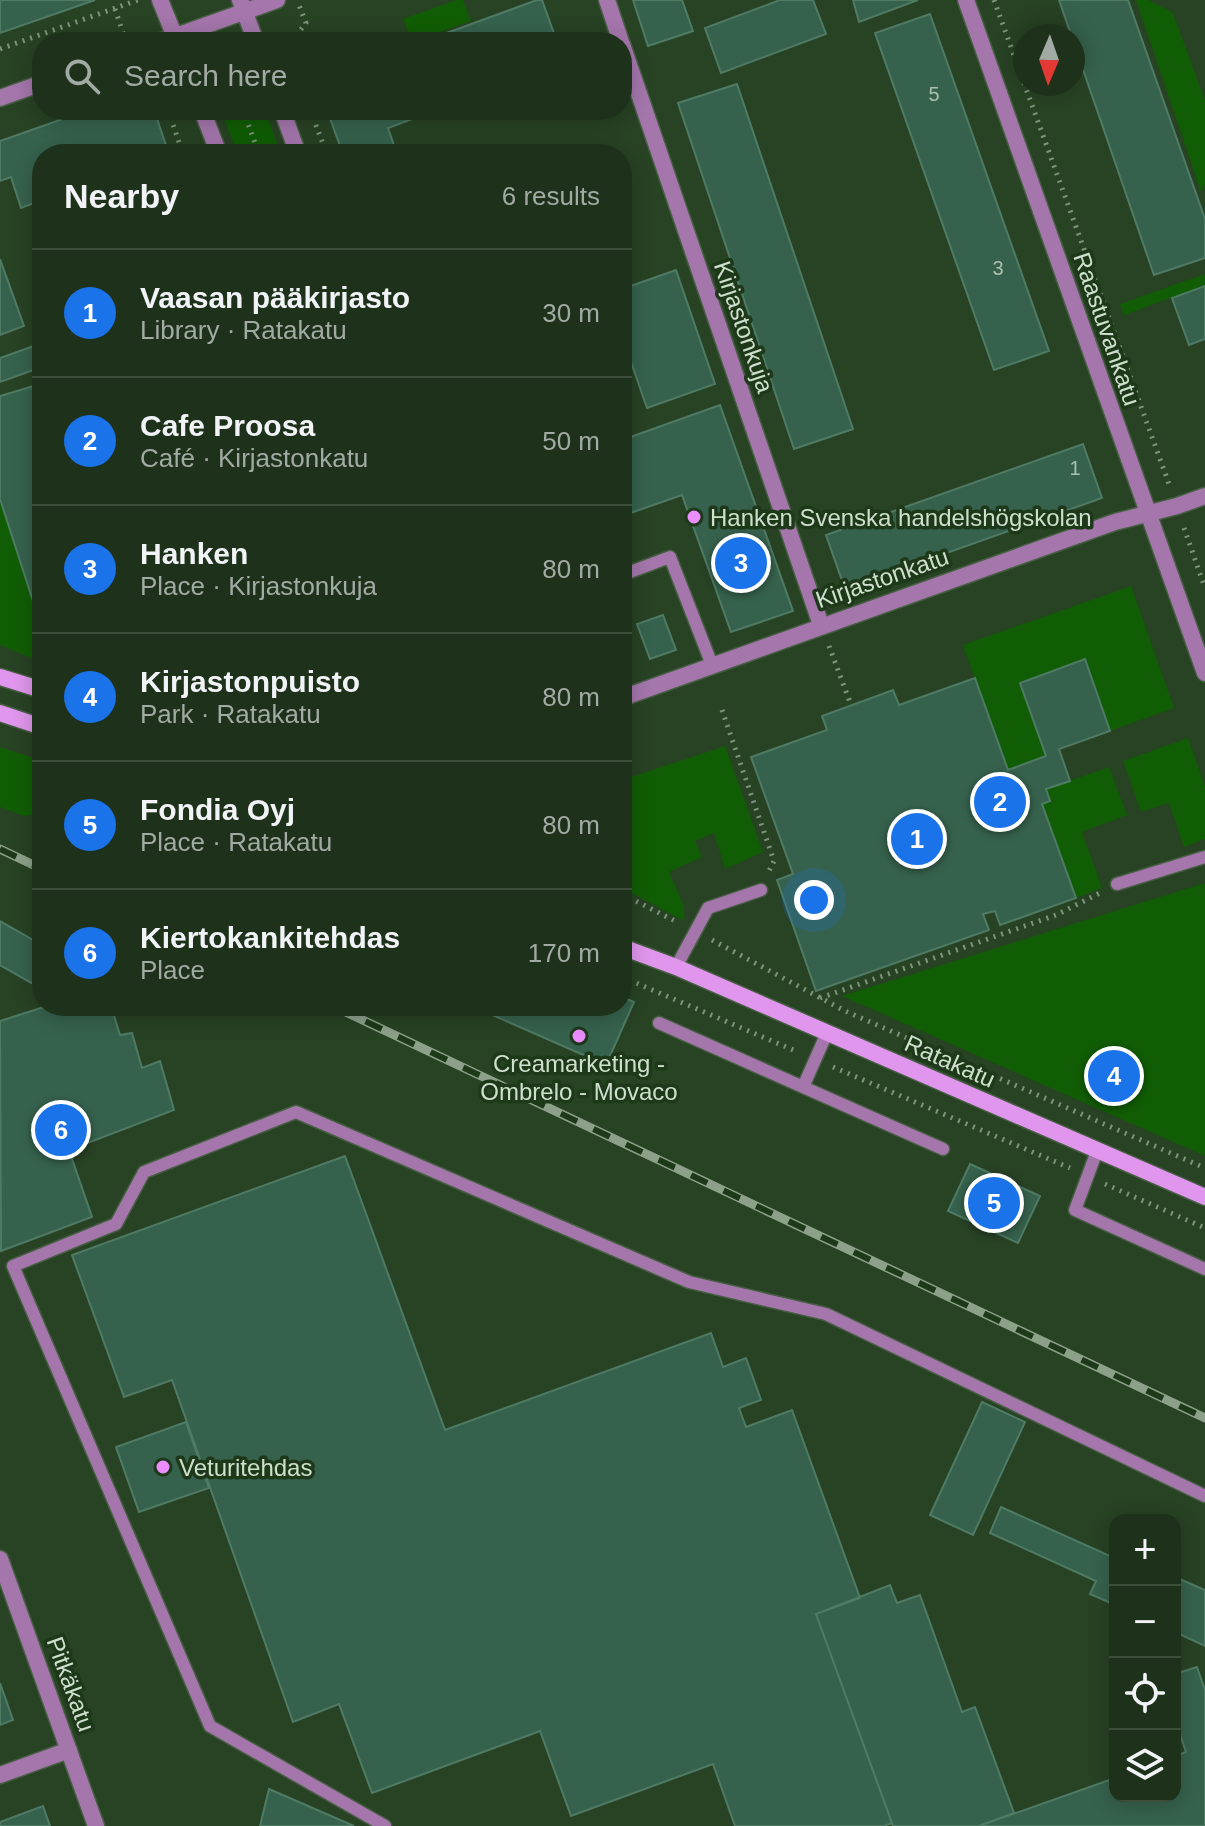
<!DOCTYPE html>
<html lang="en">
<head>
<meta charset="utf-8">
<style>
	body { margin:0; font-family:Arial,sans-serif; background:#263a24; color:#f1f3f6 }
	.controls { position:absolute; right:24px; bottom:24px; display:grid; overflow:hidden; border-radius:16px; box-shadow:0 4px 20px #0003 }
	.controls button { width:72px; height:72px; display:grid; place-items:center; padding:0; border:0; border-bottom:2px solid #3c4d3a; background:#1e321b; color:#f1f3f6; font:40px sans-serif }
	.compass { position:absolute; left:1013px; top:24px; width:72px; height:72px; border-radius:50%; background:#1e321b; box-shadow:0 4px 20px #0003; rotate:182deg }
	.you { position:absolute; left:814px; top:900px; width:28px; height:28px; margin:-20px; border:6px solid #fff; border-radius:50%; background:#1a73e8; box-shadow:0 0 0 12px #1a73e833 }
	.badge { display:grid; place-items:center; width:52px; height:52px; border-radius:50%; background:#1a73e8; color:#fff; font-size:26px; font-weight:700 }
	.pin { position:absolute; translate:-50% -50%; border:4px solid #fff; box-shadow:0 2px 8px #0006 }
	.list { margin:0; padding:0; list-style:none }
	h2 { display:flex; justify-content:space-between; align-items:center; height:104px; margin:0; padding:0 32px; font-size:34px }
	h2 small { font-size:26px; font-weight:400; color:#a1aaa3 }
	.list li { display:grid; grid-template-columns:52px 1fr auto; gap:24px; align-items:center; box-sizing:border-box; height:128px; padding:0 32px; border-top:2px solid #3c4d3a }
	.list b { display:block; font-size:30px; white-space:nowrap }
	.list p { margin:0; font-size:26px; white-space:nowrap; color:#a1aaa3 }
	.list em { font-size:26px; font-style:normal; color:#a1aaa3 }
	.icon { flex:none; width:44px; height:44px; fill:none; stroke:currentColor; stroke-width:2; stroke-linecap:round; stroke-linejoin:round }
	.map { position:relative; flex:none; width:1205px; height:1826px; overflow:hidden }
	.search { position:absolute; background:#1e321b; box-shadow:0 4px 20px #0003; left:32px; top:32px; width:600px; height:88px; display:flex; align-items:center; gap:20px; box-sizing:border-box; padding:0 28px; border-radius:32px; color:#a1aaa3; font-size:30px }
	.panel { position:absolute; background:#1e321b; box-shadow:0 4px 20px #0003; left:32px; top:144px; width:600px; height:872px; border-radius:32px }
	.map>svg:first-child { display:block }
	.green { fill:#115d05 }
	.building { fill:#36624d; stroke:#4f7b65; stroke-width:2 }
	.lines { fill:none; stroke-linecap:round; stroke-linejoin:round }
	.service-casing { stroke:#465e42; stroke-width:15 }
	.pedestrian-casing { stroke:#465e42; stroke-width:19 }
	.minor-casing { stroke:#465e42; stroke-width:19 }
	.tertiary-casing { stroke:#465e42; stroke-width:19 }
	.secondary-casing { stroke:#465e42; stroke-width:19 }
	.path { stroke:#7e937b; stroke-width:5; stroke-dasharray:2 6; stroke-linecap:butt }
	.service { stroke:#a476ac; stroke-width:12 }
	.pedestrian { stroke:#a476ac; stroke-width:16 }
	.minor { stroke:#a476ac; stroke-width:16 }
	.tertiary { stroke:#a476ac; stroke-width:16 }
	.secondary { stroke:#df96ec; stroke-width:16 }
	.rail-casing { stroke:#8da18a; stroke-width:9 }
	.rail { stroke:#1e381a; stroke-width:6; stroke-dasharray:18; stroke-linecap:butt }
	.poi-dot { fill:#eb8dfc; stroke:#1e381a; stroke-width:3 }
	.labels { text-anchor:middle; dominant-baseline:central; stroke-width:7; stroke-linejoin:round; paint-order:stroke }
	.number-label { font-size:20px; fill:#a9c0ad }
	.street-label { font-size:24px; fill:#cfdfcd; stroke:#1e381a }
	.poi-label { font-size:24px; fill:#cfdfcd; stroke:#1e381a; text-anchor:start }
</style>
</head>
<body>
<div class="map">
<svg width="1205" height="1826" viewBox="0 0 1205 1826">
	<rect width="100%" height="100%" fill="#284224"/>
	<path class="green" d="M456,0h7l8,21 -59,21 -9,-23z
		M1136,0h13l24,13 32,88v84l-4,7z
		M221,110h44l16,44h-44z
		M1205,274v11l-81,30 -4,-11z
		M0,499l42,130 -9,23 9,-17v24l-9,-6 -2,5 -31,-13z
		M1131,586l43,122 -64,23 -25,-71 -65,22 26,74 -38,14 -45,-125z
		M1188,738l17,48v53l-21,8 -15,-44 -28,9 -18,-51z
		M725,746l38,106 -38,17 -11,-36 -19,8 7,16 -33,15 15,34v15l-62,-33v-108z
		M0,747l42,14v52l-18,3 -24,-9z
		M1109,767l18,48 -45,17 20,56 -26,10 -34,-94 8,-3 -4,-12z
		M1205,883v273l-363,-160z"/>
	<path class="building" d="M0,0h95l-95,33z
		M537,0h5l15,42h-135z
		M633,0h49l11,31 -45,15z
		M813,0l13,34 -105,39 -16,-45 75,-28z
		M853,0h65l-59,22z
		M1059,0h69l77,219v39l-51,17z
		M930,14l119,337 -55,19 -119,-337z
		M737,84l116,345 -59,20 -116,-346z
		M88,110h66l15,44h-127v46l-21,8 -10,-31 -11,4v-40z
		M327,110h109l-48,18 9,26h-54z
		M0,259l24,67 -24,9z
		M676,270l39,114 -68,24 -25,-72v-47z
		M1205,286v53l-16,6 -17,-47z
		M42,343v24l-42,15v-24z
		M37,385l5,17v227l-42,-130v-103z
		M720,405l73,206 -62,21 -49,-137 -60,21v-76z
		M1083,444l19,54 -257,91 -19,-54z
		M663,615l13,35 -26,9 -13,-35z
		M1085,659l25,72 -51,18 11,32 -24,8 4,12 -8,3 34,94 -76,27 -5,-14 -12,3 6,16 -173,61 -39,-111 16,-6 -42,-117 76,-27 -5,-14 71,-26 6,15 76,-27 33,92 38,-14 -26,-73z
		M0,921l42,24v44l-42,-24z
		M622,997l12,5 -28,63 -134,-59h150z
		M47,1006h64l9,29 12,-2 10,35 18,-7 14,49 -105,40 23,67 -91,34 -1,-230z
		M345,1156l100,274 266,-97 12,34 23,-9 15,42 -22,8 7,19 46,-17 68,188 -44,16 76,209 -8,3h-149l-22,-62 -142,52 -31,-85 -168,62 -33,-89 -46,18 -121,-342 -48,17 -52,-142z
		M970,1164l70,32 -22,47 -70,-32z
		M982,1402l43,20 -52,113 -43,-20z
		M186,1422l23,66 -70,24 -23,-65z
		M1001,1507l111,50 3,-6v54l-25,-11 6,-13 -106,-48z
		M1175,1577l30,13v56l-30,-14z
		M890,1585l7,18 23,-8 42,117 13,-5 39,106 -35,13h-86l-77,-212z
		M1197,1667l8,23v136h-226l136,-48v18h60v-40l11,-4 -11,-32v-46z
		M0,1683l13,37 -13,5z
		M269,1789l85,37h-94z
		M43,1806l7,20h-50v-4z"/>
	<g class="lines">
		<defs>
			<path id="service" d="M622,575l48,-18 42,108
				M1117,884l88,-27
				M676,967l32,-59 53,-18
				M659,1023l144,64
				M827,1033l-24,54 140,62
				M1097,1151l-22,59 130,59
				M385,1826l-175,-100 -197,-460 103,-42 28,-52 152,-60 393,170 137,32 379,182"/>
			<path id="pedestrian" d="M607,0l14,42
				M622,44l199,581"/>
			<path id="minor" d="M160,0l17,42
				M240,0l16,42
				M966,0l239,673
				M202,110l17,44
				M282,110l16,44
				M622,698l493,-176 62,-16 28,-10
				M0,1559l96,267
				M0,1775l69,-25"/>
			<path id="tertiary" d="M159,42l118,-42
				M0,98l42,-15"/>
			<path id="secondary" d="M0,677l42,13
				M0,713l42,14
				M622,947l54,20 529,230"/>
		</defs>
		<use href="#service" class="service-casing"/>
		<use href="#pedestrian" class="pedestrian-casing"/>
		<use href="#minor" class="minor-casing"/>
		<use href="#tertiary" class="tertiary-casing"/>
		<use href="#secondary" class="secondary-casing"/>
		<path class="path" d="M994,0l175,484
			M115,9l11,33
			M291,42l15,-19 -7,-18
			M0,49l138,-49
			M168,110l15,44
			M243,110l16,44
			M310,110l17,44
			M1184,528l21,60
			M829,646l22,59
			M722,710l52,151 -5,10
			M622,894l57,29
			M712,940l133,71 360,157
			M622,977l176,75
			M820,998l236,-83 46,-23
			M833,1067l237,101
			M1105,1184l100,44"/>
		<use href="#service" class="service"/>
		<use href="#pedestrian" class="pedestrian"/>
		<use href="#minor" class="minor"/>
		<use href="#tertiary" class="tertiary"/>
		<use href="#secondary" class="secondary"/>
		<defs>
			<path id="rail" d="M0,849l42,20
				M333,1006l872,412"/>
		</defs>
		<use href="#rail" class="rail-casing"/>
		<use href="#rail" class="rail"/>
	</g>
	<g class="poi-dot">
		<circle cx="694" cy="517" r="8"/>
		<circle cx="579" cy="1036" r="8"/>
		<circle cx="163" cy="1467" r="8"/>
	</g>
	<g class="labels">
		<g class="number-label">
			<text x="934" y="94">5</text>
			<text x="998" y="268">3</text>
			<text x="1075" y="468">1</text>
		</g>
		<g class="street-label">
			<text transform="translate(744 327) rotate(71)">Kirjastonkuja</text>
			<text transform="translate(1107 329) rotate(71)">Raastuvankatu</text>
			<text transform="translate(882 578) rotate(-19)">Kirjastonkatu</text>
			<text transform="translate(950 1061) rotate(24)">Ratakatu</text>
			<text transform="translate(71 1684) rotate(70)">Pitkäkatu</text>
		</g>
		<g class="poi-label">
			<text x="710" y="517">Hanken Svenska handelshögskolan</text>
			<text x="579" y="1063" text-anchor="middle">Creamarketing -<tspan x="579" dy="28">Ombrelo - Movaco</tspan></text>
			<text x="179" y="1467">Veturitehdas</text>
		</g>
	</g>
</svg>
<div class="controls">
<button>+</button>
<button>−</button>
<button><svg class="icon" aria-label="locate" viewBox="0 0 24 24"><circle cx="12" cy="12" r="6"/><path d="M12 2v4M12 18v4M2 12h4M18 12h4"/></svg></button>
<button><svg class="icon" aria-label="layers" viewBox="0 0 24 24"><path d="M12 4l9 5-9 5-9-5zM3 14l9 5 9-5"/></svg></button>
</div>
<svg class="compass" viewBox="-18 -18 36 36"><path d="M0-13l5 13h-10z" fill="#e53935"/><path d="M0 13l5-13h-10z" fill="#a1aaa3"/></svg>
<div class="you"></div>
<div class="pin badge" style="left:917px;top:839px">1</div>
<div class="pin badge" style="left:1000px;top:802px">2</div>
<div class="pin badge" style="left:741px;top:563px">3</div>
<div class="pin badge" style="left:1114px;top:1076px">4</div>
<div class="pin badge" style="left:994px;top:1203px">5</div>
<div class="pin badge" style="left:61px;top:1130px">6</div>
<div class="search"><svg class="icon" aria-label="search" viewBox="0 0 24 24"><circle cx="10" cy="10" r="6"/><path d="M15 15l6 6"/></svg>Search here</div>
<section class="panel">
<h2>Nearby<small>6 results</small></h2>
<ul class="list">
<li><span class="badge">1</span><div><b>Vaasan pääkirjasto</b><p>Library · Ratakatu</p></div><em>30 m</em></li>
<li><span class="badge">2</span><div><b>Cafe Proosa</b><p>Café · Kirjastonkatu</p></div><em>50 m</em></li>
<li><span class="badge">3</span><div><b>Hanken</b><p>Place · Kirjastonkuja</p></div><em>80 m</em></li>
<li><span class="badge">4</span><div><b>Kirjastonpuisto</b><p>Park · Ratakatu</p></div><em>80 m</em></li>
<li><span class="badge">5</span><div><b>Fondia Oyj</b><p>Place · Ratakatu</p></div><em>80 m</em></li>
<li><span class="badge">6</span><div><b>Kiertokankitehdas</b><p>Place</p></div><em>170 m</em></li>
</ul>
</section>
</div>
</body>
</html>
